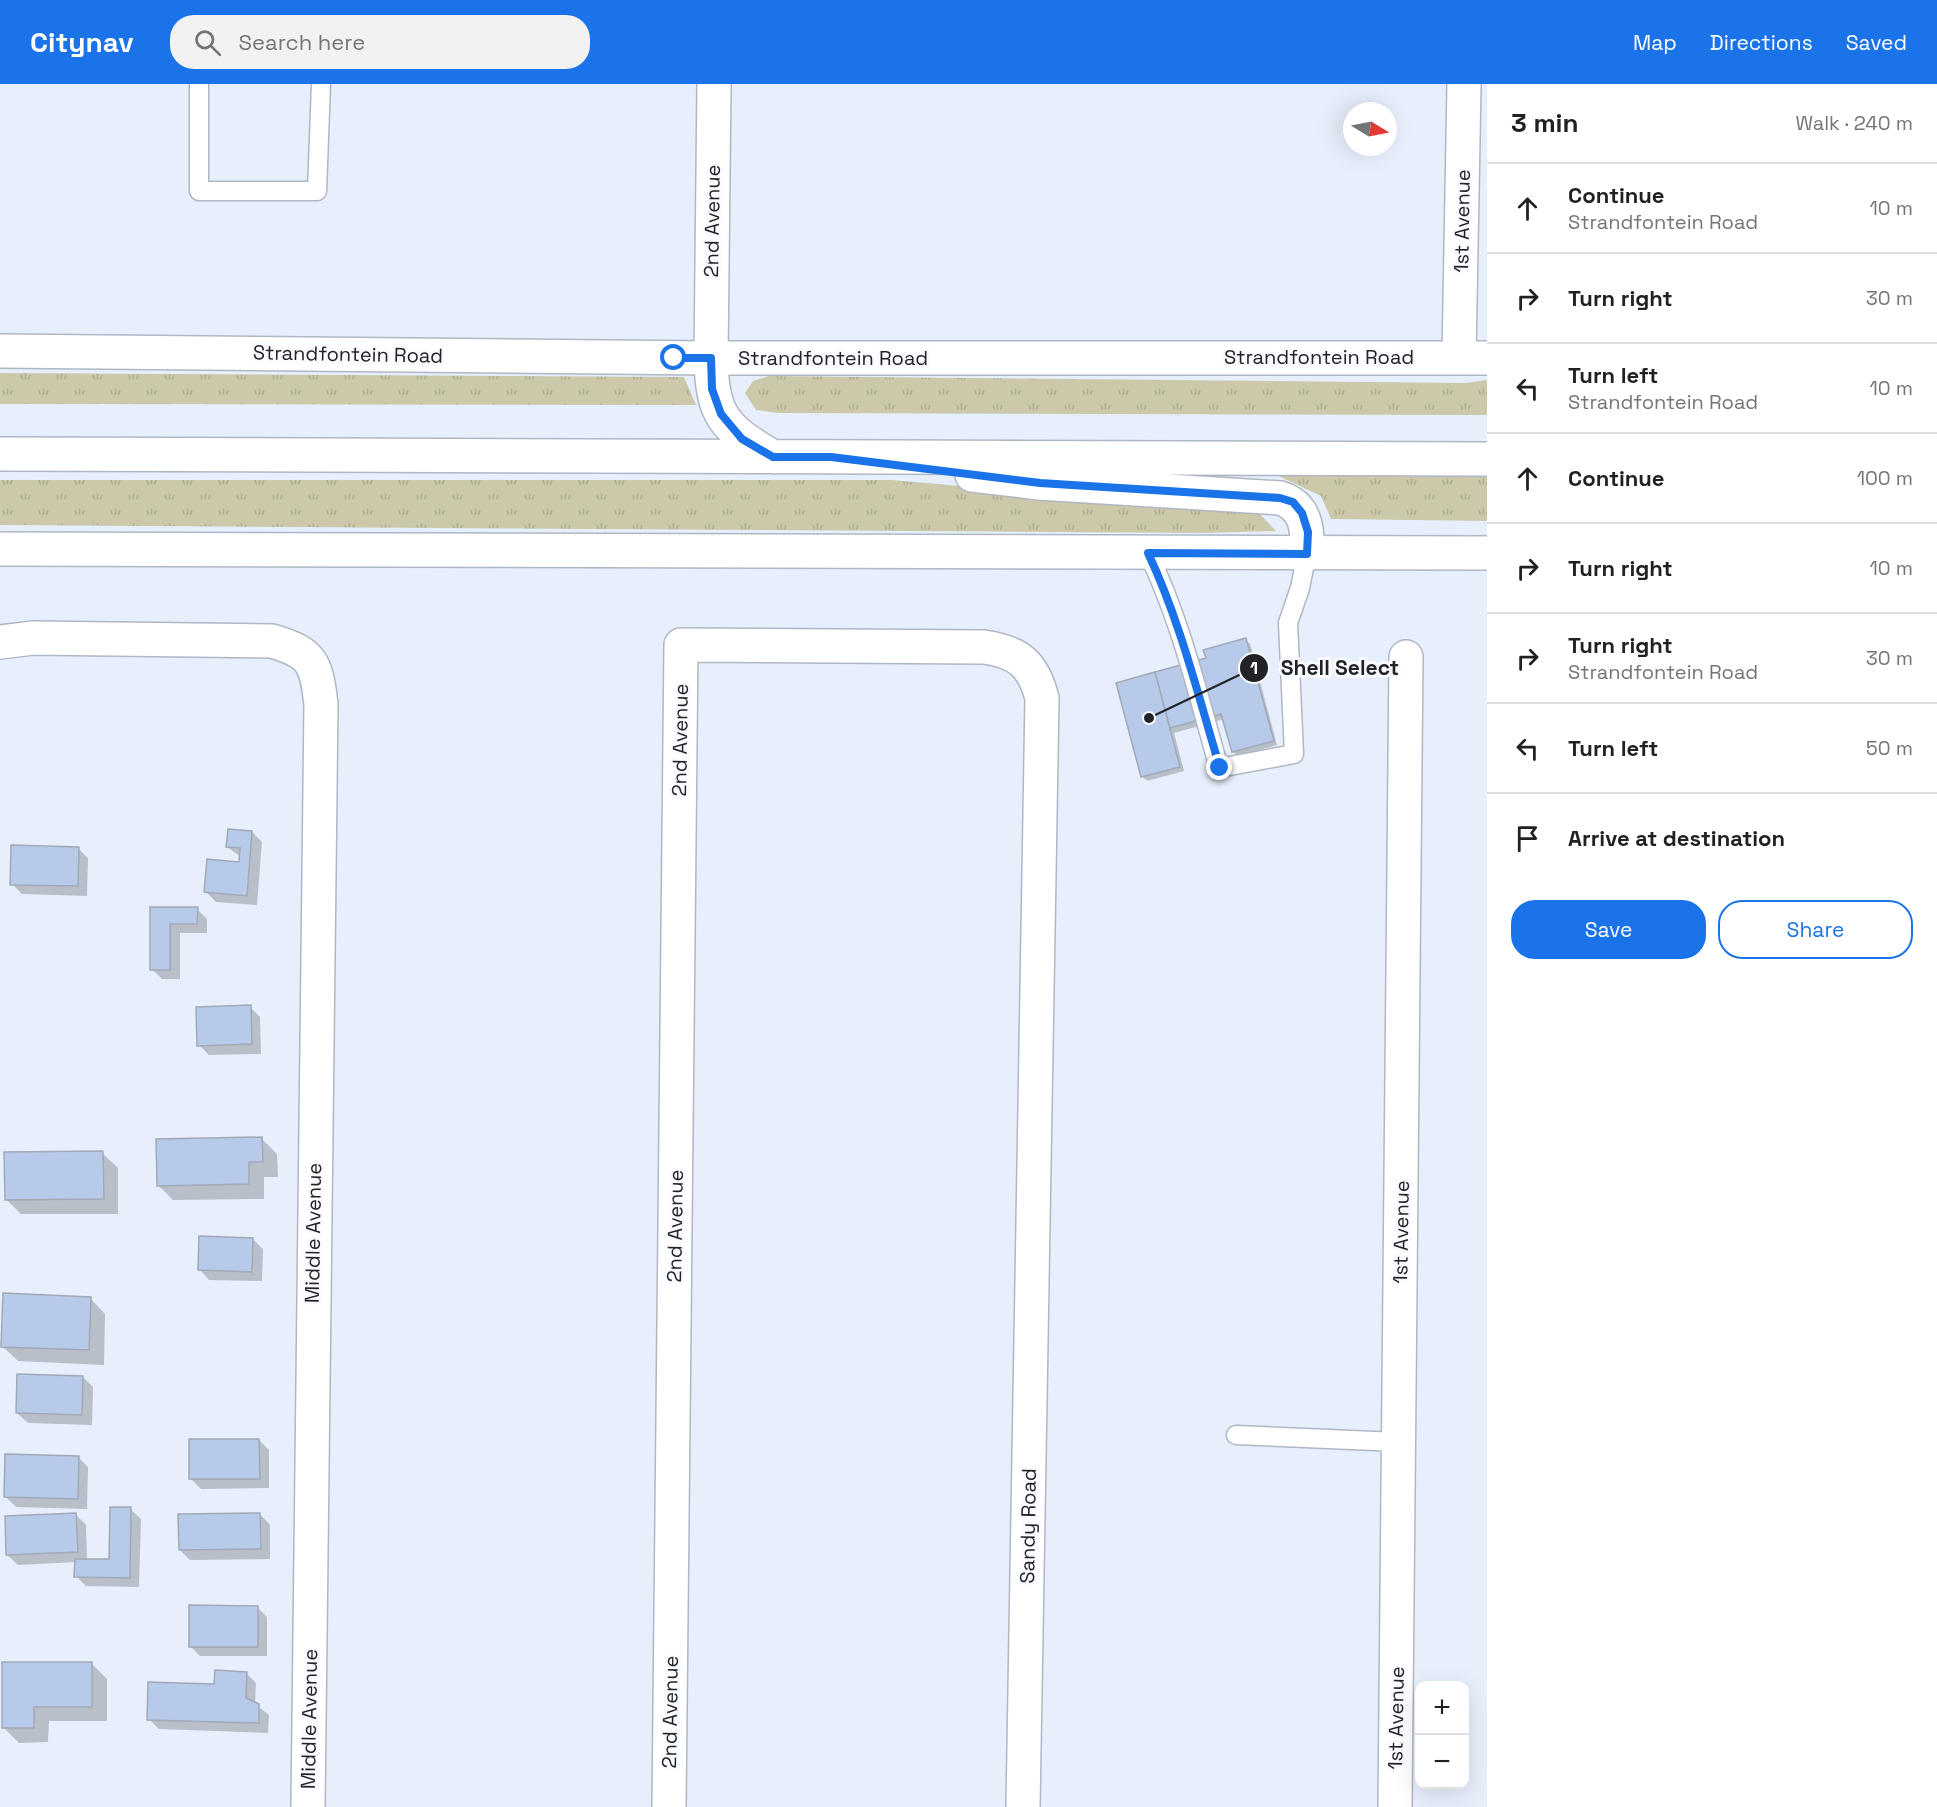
<!DOCTYPE html>
<html lang="en">
<head>
<meta charset="utf-8">
<style>
	body { margin:0; font-family:"Space Grotesk",sans-serif; background:#f2f2f2; color:#202124 }
	.controls { position:absolute; right:18px; bottom:18px; display:grid; overflow:hidden; border-radius:12px; box-shadow:0 6px 24px #0002 }
	.controls button { width:54px; height:54px; display:grid; place-items:center; padding:0; border:0; border-bottom:2px solid #e0e0e0; background:#fff; color:#202124; font:30px sans-serif }
	.compass { position:absolute; left:1343px; top:18px; width:54px; height:54px; border-radius:50%; background:#fff; box-shadow:0 6px 24px #0002; rotate:100deg }
	.stop { position:absolute; width:18px; height:18px; margin:-14px; border:4px solid #1a73e8; border-radius:50%; background:#fff }
	.stop.end { background:#1a73e8; border-color:#fff; box-shadow:0 2px 6px #0008 }
	.list { margin:0; padding:0; list-style:none }
	h2 { display:flex; justify-content:space-between; align-items:center; height:78px; margin:0; padding:0 24px; font-size:26px }
	h2 small { font-size:20px; font-weight:400; color:#757577 }
	.list li { display:grid; grid-template-columns:39px 1fr auto; gap:18px; align-items:center; box-sizing:border-box; height:90px; padding:0 24px; border-top:2px solid #e0e0e0 }
	.list b { display:block; font-size:22px; white-space:nowrap }
	.list p { margin:0; font-size:20px; white-space:nowrap; color:#757577 }
	.list em { font-size:20px; font-style:normal; color:#757577 }
	.actions { display:flex; gap:12px; padding:18px 24px }
	.actions a { flex:1; padding:14px 0; border:2px solid #1a73e8; border-radius:24px; text-align:center; font-size:21px; color:#1a73e8 }
	.actions .main { background:#1a73e8; color:#fff }
	.icon { flex:none; width:33px; height:33px; fill:none; stroke:currentColor; stroke-width:2; stroke-linecap:round; stroke-linejoin:round }
	.map { position:relative; flex:none; width:1487px; height:1723px; overflow:hidden }
	header { display:flex; align-items:center; gap:36px; box-sizing:border-box; height:84px; padding:0 30px; background:#1a73e8; color:#fff }
	header strong { font-size:28px }
	nav { display:flex; gap:33px; margin-inline-start:auto; font-size:21px }
	.search { width:420px; height:54px; background:#f2f2f2; display:flex; align-items:center; gap:15px; box-sizing:border-box; padding:0 21px; border-radius:24px; color:#757577; font-size:22px }
	main { display:flex }
	aside { flex:1; background:#fff }
	.map>svg:first-child { display:block }
	.grass { fill:url(#grass-tufts) }
	.shadow { fill:#0003 }
	.building { fill:#b7caea; stroke:#a2a9b6; stroke-width:1.5 }
	.lines { fill:none; stroke-linecap:round; stroke-linejoin:round }
	.service-casing { stroke:#b0b7c4; stroke-width:21 }
	.minor-casing { stroke:#b0b7c4; stroke-width:36 }
	.primary-casing { stroke:#b0b7c4; stroke-width:36 }
	.service { stroke:#fff; stroke-width:18 }
	.minor { stroke:#fff; stroke-width:33 }
	.primary { stroke:#fff; stroke-width:33 }
	.route { stroke:#1a73e8; stroke-width:8 }
	.labels { text-anchor:middle; dominant-baseline:central; stroke-width:6; stroke-linejoin:round; paint-order:stroke }
	.street-label { font-size:20px; fill:#212328; stroke:#fafbfe }
	.leader { fill:none; stroke:#212328; stroke-width:2 }
	.callout-dot { fill:#212328; stroke:#fafbfe; stroke-width:2 }
	.mark-label { font-size:18px; text-anchor:middle; font-weight:bold; fill:#fff }
	.callout-label { font-size:21px; text-anchor:middle; font-weight:bold; fill:#212328; stroke:#fafbfe; stroke-width:6; stroke-linejoin:round; paint-order:stroke }
</style>
</head>
<body>
<header>
<strong>Citynav</strong>
<div class="search"><svg class="icon" aria-label="search" viewBox="0 0 24 24"><circle cx="10" cy="10" r="6"/><path d="M15 15l6 6"/></svg>Search here</div>
<nav><a>Map</a><a>Directions</a><a>Saved</a></nav>
</header>
<main>
<div class="map">
<svg width="1487" height="1723" viewBox="0 0 1487 1723">
	<defs>
		<pattern id="grass-tufts" width="24" height="20" patternUnits="userSpaceOnUse" patternTransform="scale(1.5)"><rect width="24" height="20" fill="#cbc9a9"/><path d="M3 7l-1-3M5 7V3M7 7l1-3M15 17l-1-3M17 17v-4M19 17l1-3" fill="none" stroke="#aeac91"/></pattern>
	</defs>
	<rect width="100%" height="100%" fill="#e7effc"/>
	<path class="grass" d="M0,289l684,4 12,28 -696,-1z
		M769,292l697,7 21,-3v35l-709,-2 -22,-3 -11,-17 8,-12z
		M1270,388l217,3v46l-156,-2 -10,-23z
		M0,396h891l367,32 18,19 -74,2 -1202,-8z"/>
	<path class="shadow" d="M1246,556l4,4 27,101 -39,11 -5,-4 -9,-33 -50,14 10,38 -37,10 -5,-5 -25,-92 91,-25z
		M252,748l10,10 -5,63 -41,-3 -10,-10 34,-28 1,-7 -14,-10z
		M78,764l10,10 -1,38 -65,-2 -10,-10z
		M152,824l45,1 10,10v14h-27v46h-18l-10,-10z
		M250,923l10,10 1,37 -52,1 -10,-10z
		M262,1055l15,15 1,23h-14v22l-91,1 -15,-15z
		M102,1069l16,15v46h-97l-15,-15z
		M253,1155l10,10 -1,32 -53,-1 -10,-11z
		M90,1214l15,16 -1,51 -86,-4 -16,-15z
		M83,1293l10,10 -1,38 -64,-2 -11,-10z
		M259,1356l10,10v38l-68,1 -10,-10z
		M78,1373l10,10 -1,42 -71,-2 -10,-10z
		M130,1425l11,10 -2,68 -53,-1 -10,-10v-14l-58,3 -11,-10 69,-40 10,10 1,36h24z
		M260,1430l10,11v34l-80,1 -10,-10z
		M257,1523l10,10v39h-67l-10,-10z
		M92,1580l15,15v42h-58l-1,21 -29,1 -16,-16z
		M246,1589l10,10 -1,21 14,11 -1,18 -109,-4 -10,-10z"/>
	<path class="building" d="M1246,554l28,103 -42,11 -11,-38 -51,14 -15,-56 51,-14 -3,-8z
		M1155,588l25,95 -39,10 -25,-94z
		M228,745l24,2 -5,65 -43,-4 3,-33 32,3 1,-14 -14,-1z
		M11,761l68,2 -1,39 -68,-1z
		M150,823h48l-1,17h-27v46h-20z
		M251,921l1,39 -55,2 -1,-39z
		M262,1053l1,25h-14v22l-92,2 -1,-47z
		M103,1067l1,48 -99,1 -1,-48z
		M199,1152l54,2 -1,34 -54,-2z
		M3,1209l88,4 -2,53 -88,-3z
		M17,1290l66,2 -1,39 -66,-2z
		M189,1355h70l1,40h-71z
		M5,1370l74,2 -1,43 -74,-2z
		M110,1423h21l-1,71 -56,-1 1,-18h34z
		M76,1429l2,39 -72,3 -1,-39z
		M260,1429l1,36 -82,1 -1,-36z
		M189,1521l69,1v41h-69z
		M2,1578h90v45h-58v21h-32z
		M215,1586l32,2 -1,26 13,6v19l-112,-3 1,-38 66,2z"/>
	<g class="lines">
		<defs>
			<path id="service" d="M199,0v107h118l4,-107
				M1148,469c33,68 50,142 71,215l75,-14 -6,-131 12,-35 7,-35
				M1236,1351l162,7"/>
			<path id="minor" d="M0,267l711,7h776
				M1459,273l5,-273
				M711,274l3,-274
				M0,558l33,-4 239,3c41,12 44,22 49,63l-13,1103
				M669,1723l12,-1162 303,2c35,5 49,17 58,51l-19,1109
				M1395,1723l11,-1150"/>
			<path id="primary" d="M711,274c1,58 13,70 62,99
				M0,370l1487,5
				M972,391l67,8 241,15c26,8 28,31 27,55
				M0,465l1487,4"/>
		</defs>
		<use href="#service" class="service-casing"/>
		<use href="#minor" class="minor-casing"/>
		<use href="#primary" class="primary-casing"/>
		<use href="#service" class="service"/>
		<use href="#minor" class="minor"/>
		<use href="#primary" class="primary"/>
	</g>
	<g class="lines">
		<path class="route" d="M674,274h37l1,31 9,25 21,25 31,18h58l209,26 240,15 13,4 9,11 6,19 -1,22 -159,-1c32,68 50,142 72,215"/>
	</g>
	<g class="labels">
		<g class="street-label">
			<text transform="translate(712 137) rotate(-89)">2nd Avenue</text>
			<text transform="translate(1462 137) rotate(-89)">1st Avenue</text>
			<text transform="translate(348 270) rotate(1)">Strandfontein Road</text>
			<text x="1319" y="273">Strandfontein Road</text>
			<text x="833" y="274">Strandfontein Road</text>
			<text transform="translate(680 656) rotate(-89)">2nd Avenue</text>
			<text transform="translate(675 1142) rotate(-89)">2nd Avenue</text>
			<text transform="translate(1401 1148) rotate(-89)">1st Avenue</text>
			<text transform="translate(313 1149) rotate(-89)">Middle Avenue</text>
			<text transform="translate(1028 1442) rotate(-89)">Sandy Road</text>
			<text transform="translate(670 1628) rotate(-89)">2nd Avenue</text>
			<text transform="translate(1396 1634) rotate(-89)">1st Avenue</text>
			<text transform="translate(309 1635) rotate(-89)">Middle Avenue</text>
		</g>
	</g>
	<path class="leader" d="M1149 634L1254 584"/>
	<g class="callout-dot">
		<circle cx="1149" cy="634" r="6"/>
		<circle cx="1254" cy="584" r="15"/>
	</g>
	<g class="mark-label">
		<text x="1254" y="590">1</text>
	</g>
	<g class="callout-label">
		<text x="1340" y="591">Shell Select</text>
	</g>
</svg>
<div class="controls">
<button>+</button>
<button>−</button>
</div>
<svg class="compass" viewBox="-18 -18 36 36"><path d="M0-13l5 13h-10z" fill="#e53935"/><path d="M0 13l5-13h-10z" fill="#757577"/></svg>
<div class="stop" style="left:674px;top:274px"></div>
<div class="stop end" style="left:1220px;top:684px"></div>
</div>
<aside>
<h2>3 min<small>Walk · 240 m</small></h2>
<ul class="list">
<li><svg class="icon" aria-label="ahead" viewBox="0 0 24 24"><path d="M12 20V5M6 11l6-6 6 6"/></svg><div><b>Continue</b><p>Strandfontein Road</p></div><em>10 m</em></li>
<li><svg class="icon" aria-label="right" viewBox="0 0 24 24"><path d="M7 20v-9h11M14 6l5 5-5 5"/></svg><div><b>Turn right</b></div><em>30 m</em></li>
<li><svg class="icon" aria-label="left" viewBox="0 0 24 24"><path d="M17 20v-9H6M10 6l-5 5 5 5"/></svg><div><b>Turn left</b><p>Strandfontein Road</p></div><em>10 m</em></li>
<li><svg class="icon" aria-label="ahead" viewBox="0 0 24 24"><path d="M12 20V5M6 11l6-6 6 6"/></svg><div><b>Continue</b></div><em>100 m</em></li>
<li><svg class="icon" aria-label="right" viewBox="0 0 24 24"><path d="M7 20v-9h11M14 6l5 5-5 5"/></svg><div><b>Turn right</b></div><em>10 m</em></li>
<li><svg class="icon" aria-label="right" viewBox="0 0 24 24"><path d="M7 20v-9h11M14 6l5 5-5 5"/></svg><div><b>Turn right</b><p>Strandfontein Road</p></div><em>30 m</em></li>
<li><svg class="icon" aria-label="left" viewBox="0 0 24 24"><path d="M17 20v-9H6M10 6l-5 5 5 5"/></svg><div><b>Turn left</b></div><em>50 m</em></li>
<li><svg class="icon" aria-label="arrive" viewBox="0 0 24 24"><path d="M6 21V4h12l-3 4 3 4H6"/></svg><div><b>Arrive at destination</b></div></li>
</ul>
<div class="actions"><a class="main">Save</a><a>Share</a></div>
</aside>
</main>
</body>
</html>
